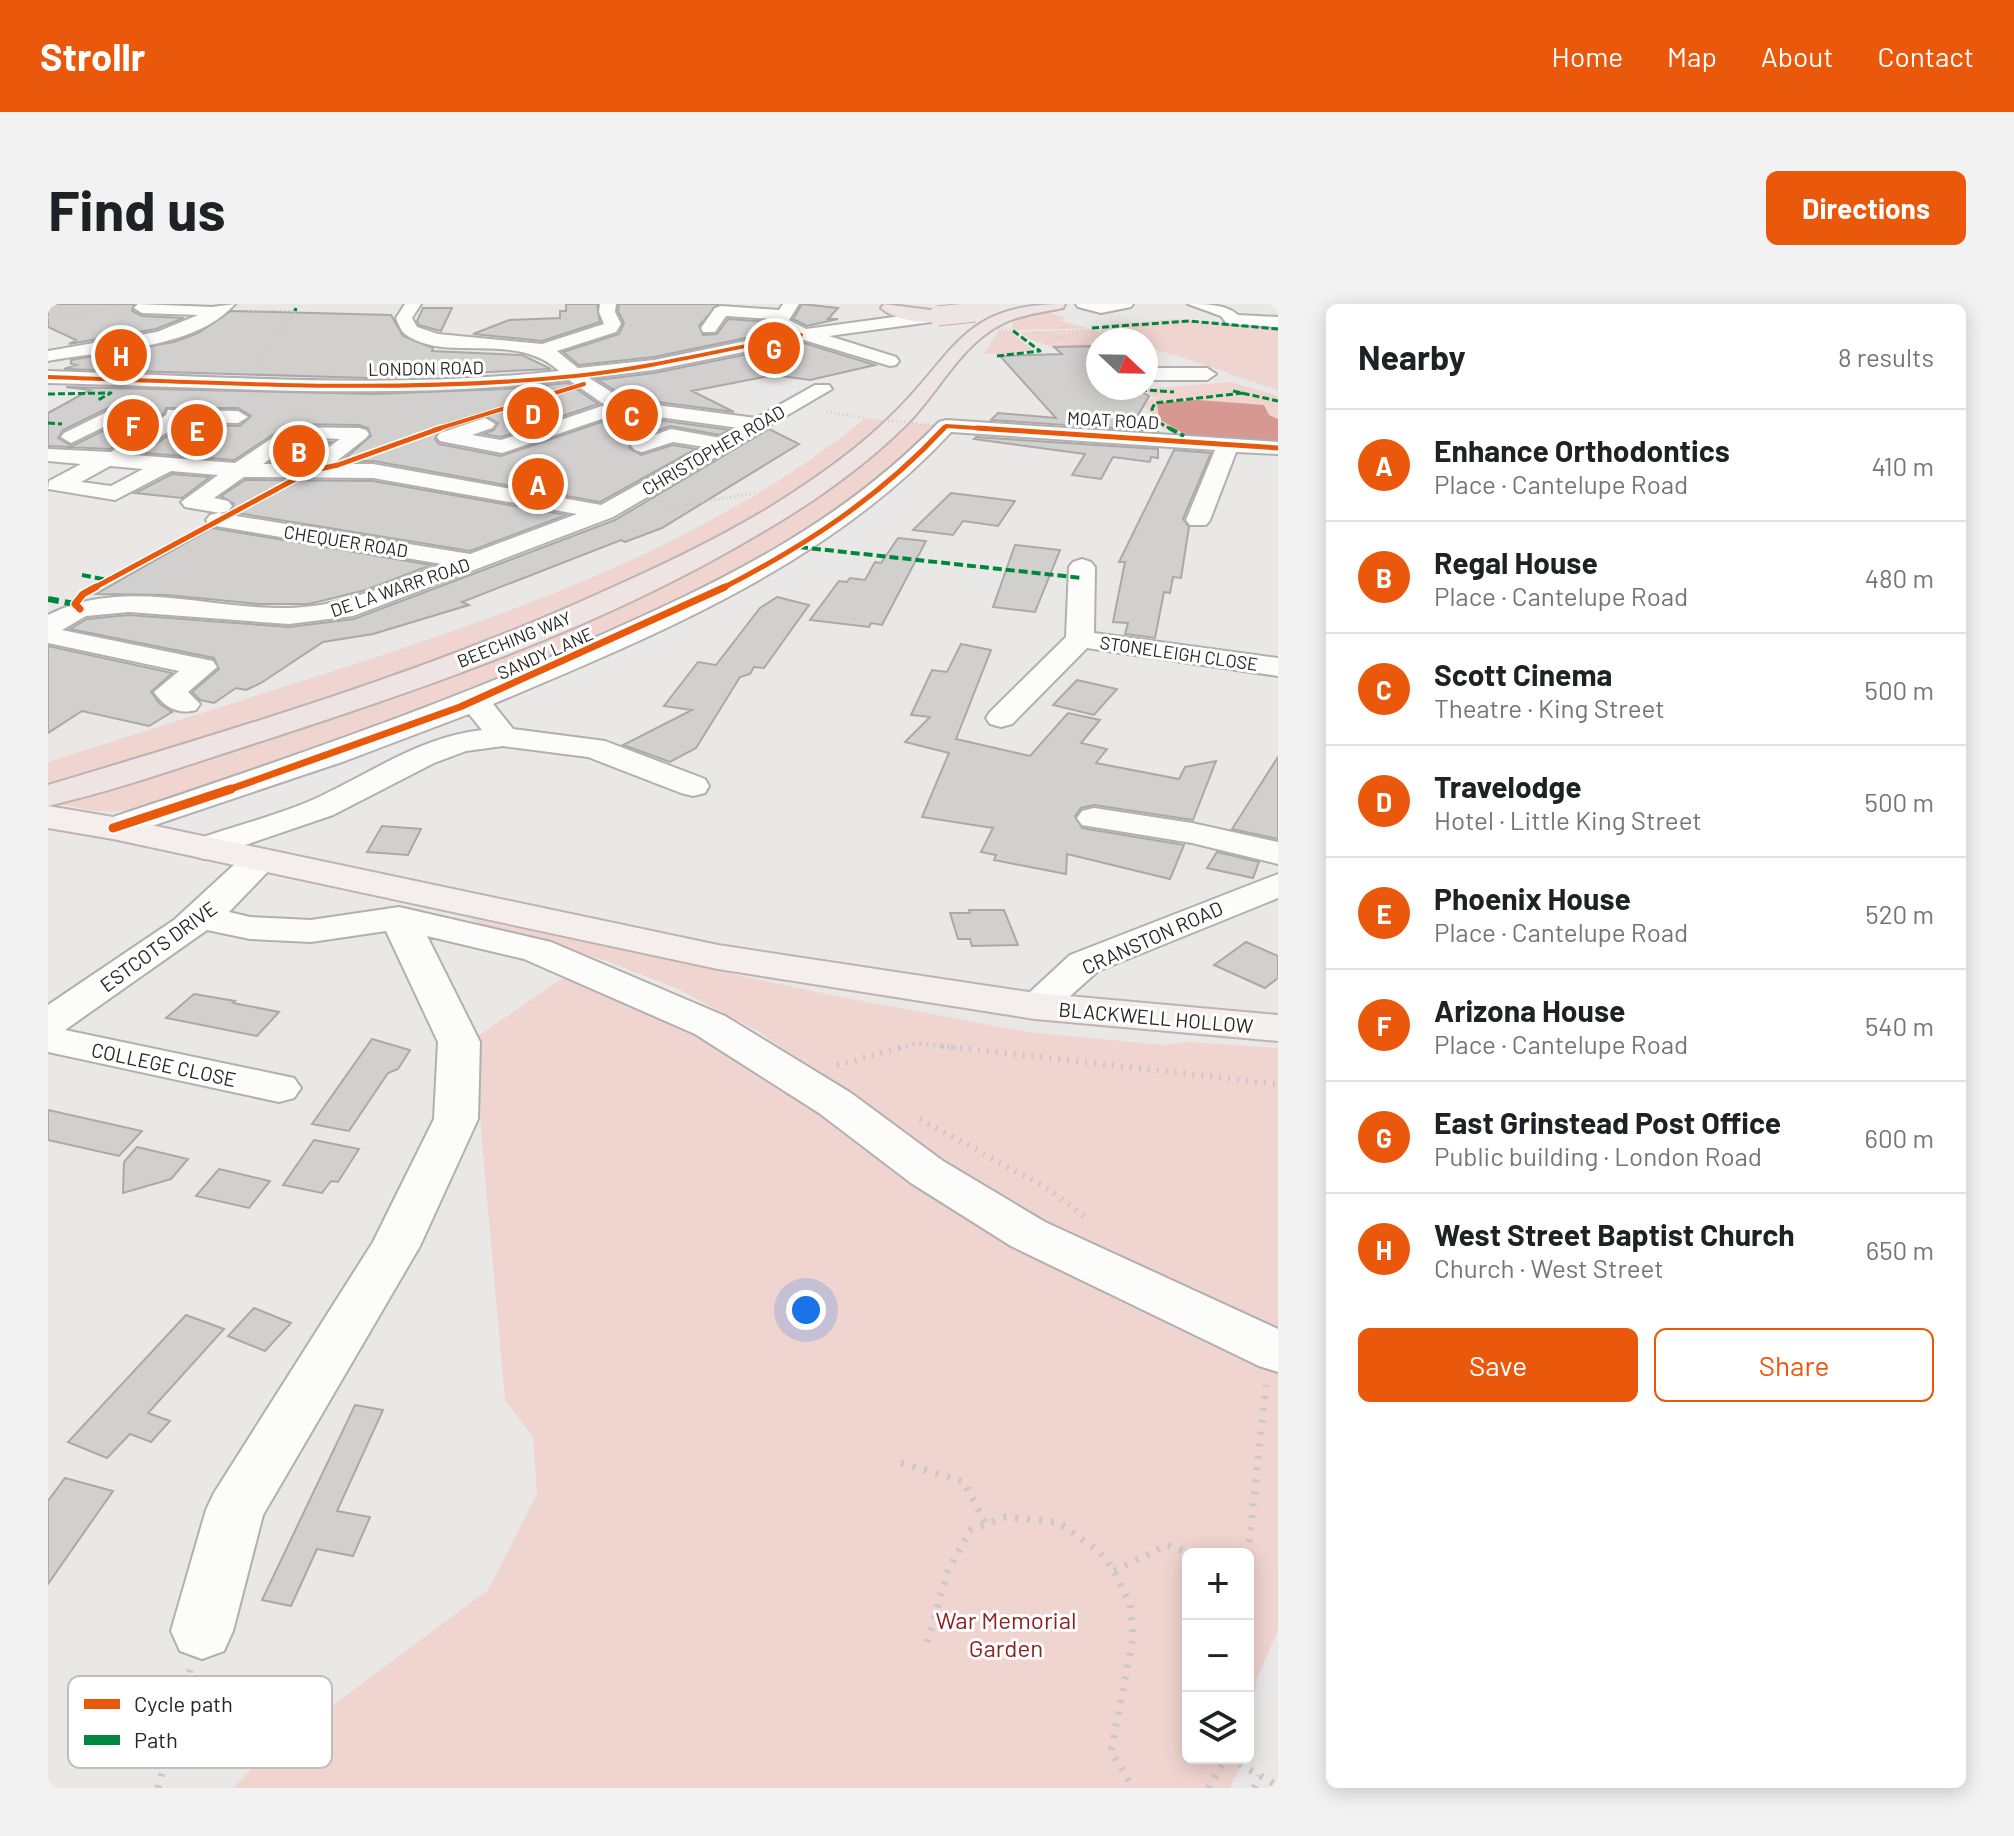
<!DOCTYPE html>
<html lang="en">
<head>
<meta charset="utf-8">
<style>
	body { margin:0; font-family:Barlow,sans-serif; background:#f2f2f2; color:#202124 }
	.controls { position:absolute; right:24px; bottom:24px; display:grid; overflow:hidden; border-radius:12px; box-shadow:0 4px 20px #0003 }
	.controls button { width:72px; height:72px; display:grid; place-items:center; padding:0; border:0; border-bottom:2px solid #e0e0e0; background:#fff; color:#202124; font:40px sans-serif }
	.compass { position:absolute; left:1038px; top:24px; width:72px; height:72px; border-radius:50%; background:#fff; box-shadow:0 4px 20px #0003; rotate:112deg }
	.you { position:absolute; left:758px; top:1006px; width:28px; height:28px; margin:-20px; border:6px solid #fff; border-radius:50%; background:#1a73e8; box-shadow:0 0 0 12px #1a73e833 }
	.badge { display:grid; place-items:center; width:52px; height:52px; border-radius:50%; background:#ea580c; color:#fff; font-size:26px; font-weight:700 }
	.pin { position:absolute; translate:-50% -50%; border:4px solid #fff; box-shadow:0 2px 8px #0006 }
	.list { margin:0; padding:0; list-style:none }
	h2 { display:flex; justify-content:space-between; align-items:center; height:104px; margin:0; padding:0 32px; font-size:34px }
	h2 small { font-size:26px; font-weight:400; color:#757577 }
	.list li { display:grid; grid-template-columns:52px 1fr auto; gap:24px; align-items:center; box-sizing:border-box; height:112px; padding:0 32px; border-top:2px solid #e0e0e0 }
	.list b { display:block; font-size:30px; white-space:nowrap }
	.list p { margin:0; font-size:26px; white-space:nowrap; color:#757577 }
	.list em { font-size:26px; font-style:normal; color:#757577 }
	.actions { display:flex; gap:16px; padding:24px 32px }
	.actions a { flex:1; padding:18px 0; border:2px solid #ea580c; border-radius:12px; text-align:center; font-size:28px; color:#ea580c }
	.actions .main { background:#ea580c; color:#fff }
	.icon { flex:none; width:44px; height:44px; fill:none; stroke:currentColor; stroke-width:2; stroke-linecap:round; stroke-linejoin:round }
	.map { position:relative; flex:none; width:1230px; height:1484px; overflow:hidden; border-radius:12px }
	header { display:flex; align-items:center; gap:48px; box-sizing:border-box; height:112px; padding:0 40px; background:#ea580c; color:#fff }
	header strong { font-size:38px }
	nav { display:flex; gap:44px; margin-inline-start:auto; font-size:28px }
	.intro { display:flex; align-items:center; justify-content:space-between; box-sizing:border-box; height:192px; padding:0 48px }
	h1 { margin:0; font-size:56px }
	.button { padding:20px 36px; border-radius:12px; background:#ea580c; color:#fff; font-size:28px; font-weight:700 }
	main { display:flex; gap:48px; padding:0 48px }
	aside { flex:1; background:#fff; border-radius:12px; box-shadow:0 4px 20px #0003 }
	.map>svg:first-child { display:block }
	.green { fill:#f0d4cf }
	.water { fill:#d79891 }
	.building { fill:#d1d0cf; stroke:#aaa9a8; stroke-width:2; fill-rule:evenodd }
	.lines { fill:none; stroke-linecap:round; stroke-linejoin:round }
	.minor-casing { stroke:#b1afaf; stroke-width:4 }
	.major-casing { stroke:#beb3b1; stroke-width:4 }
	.highway-casing { stroke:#beb3b1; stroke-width:4 }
	.path-far4 { stroke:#cac9c9; stroke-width:2; stroke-dasharray:1 3; stroke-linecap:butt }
	.path-far3 { stroke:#cac9c9; stroke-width:3; stroke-dasharray:1 3; stroke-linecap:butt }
	.path-far2 { stroke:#cac9c9; stroke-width:4; stroke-dasharray:2 5; stroke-linecap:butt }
	.path-far1 { stroke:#cac9c9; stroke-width:6; stroke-dasharray:2 7; stroke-linecap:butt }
	.path { stroke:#cac9c9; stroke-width:7; stroke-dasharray:3 9; stroke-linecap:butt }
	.minor { fill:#fcfcfb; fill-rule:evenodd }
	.major { fill:#f4eeec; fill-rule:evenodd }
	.highway { fill:#eee4e3; fill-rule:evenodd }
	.highway-bridge-casing { stroke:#beb3b1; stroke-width:21; stroke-linecap:butt }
	.path-bridge { stroke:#cac9c9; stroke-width:2; stroke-dasharray:1 3; stroke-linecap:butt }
	.highway-bridge { stroke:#eee4e3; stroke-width:19 }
	.quiet-far2 { stroke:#00873e; stroke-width:3; stroke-dasharray:7 3; stroke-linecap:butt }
	.quiet-far1 { stroke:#00873e; stroke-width:4; stroke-dasharray:9 4; stroke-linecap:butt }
	.quiet { stroke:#00873e; stroke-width:6; stroke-dasharray:11 6; stroke-linecap:butt }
	.cycleway-far3-casing { stroke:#fff; stroke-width:6 }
	.cycleway-far2-casing { stroke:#fff; stroke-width:8 }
	.cycleway-far1-casing { stroke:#fff; stroke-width:10 }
	.cycleway-casing { stroke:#fff; stroke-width:13 }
	.cycleway-far3 { stroke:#e8590c; stroke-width:4 }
	.cycleway-far2 { stroke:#e8590c; stroke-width:5 }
	.cycleway-far1 { stroke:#e8590c; stroke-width:7 }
	.cycleway { stroke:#e8590c; stroke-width:9 }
	.labels { text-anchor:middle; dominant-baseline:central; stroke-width:6; stroke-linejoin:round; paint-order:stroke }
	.far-street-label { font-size:18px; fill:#282726; stroke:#fff }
	.street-label { font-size:20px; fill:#282726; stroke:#fff }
	.near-park-label { font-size:24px; fill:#8d211e; stroke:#fff }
	.key { fill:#fff; stroke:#bebebe; stroke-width:2 }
	.key-label { font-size:22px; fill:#282726 }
</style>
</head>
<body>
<header>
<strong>Strollr</strong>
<nav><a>Home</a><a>Map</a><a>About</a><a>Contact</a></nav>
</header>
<div class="intro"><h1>Find us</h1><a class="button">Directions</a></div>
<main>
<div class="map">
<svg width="1230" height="1484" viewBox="0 0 1230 1484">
	<rect width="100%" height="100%" fill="#eae8e7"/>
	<path class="green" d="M991,6l25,7 -2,4 24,7 -74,2v-8z
		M1126,15l104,8v62l-132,-43v-6h-12l-30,-15z
		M1043,25l32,11h-25v3h-9l3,3c-28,1 -50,4 -72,-14z
		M952,26l10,1 22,18 -13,5h-36z
		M1183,78l47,14v52c-37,-4 -116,1 -130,-39l-20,-3 11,-6 17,-1 -12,-10z
		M818,114l18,2c-119,105 -264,169 -411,225 -140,54 -282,98 -425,142v-25c100,-32 201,-64 301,-96 182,-59 365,-126 517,-248z
		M864,119l20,2c-76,95 -214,158 -323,208 -118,54 -238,102 -361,140 -41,13 -85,32 -128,38 -22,3 -50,-6 -72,-9 190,-56 381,-109 562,-192 114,-52 208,-102 302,-187z
		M421,614l372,79 187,35 136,13 23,-3 91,6v292l-129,-58 -210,-118 -178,-131 -83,-44 -74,-29 -123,-35z
		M515,674l130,57 50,27 535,308v260l-21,49 -9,54v-179h-60v204h56l-14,30h-997l33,-33 222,-165 49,-96 -4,-57 -28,-37 -24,-269 -3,-95z"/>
	<path class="water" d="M1150,96l66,5 5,10 9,4v24l-90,-7 -29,-17 -2,-16z"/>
	<path class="building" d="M0,0h86l-2,7 10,5 42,2 -28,11 -87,15 7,-4 -28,-13z
		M518,0h31l3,18 -58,19 -69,-7 36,-14 51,-2v-7h6z
		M571,0h99l-19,22 4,9 14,-1 11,-15 43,3 8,9 -125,26 -75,8 -16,-13 56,-18 5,-11 -6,-12z
		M754,0l36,4 -10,11h10l-31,7 -14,-7z
		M375,4h29l-11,23 -22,-6 -2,-4z
		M183,7l160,4 12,21 30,12 -1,3 90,4 29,14 -183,9 -304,-9 12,-4 -5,-1v-4l103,-18 24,-9z
		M756,39l71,22 -65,15 -36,-5 -82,16 42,21 -107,-14 -29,-18 56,-7z
		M1050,42v42h37l14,8 -15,26 24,4v5l-167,-11 7,-7 58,5 -56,-62 62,-2 -8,-7z
		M520,79l30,21 -97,33 -17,-3 10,-4 4,-7 -14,-8 -45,15 -4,9 4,5 62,12 121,-41 108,15 -10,5 -50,-9 -36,13 -5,9 12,7 32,-10 23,4 -96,53 -226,-41h-32l29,-25 -3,-8 -9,-3 -70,-1 -55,36 -91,-7 40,-28 57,1 11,-10 -13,-8h-72l-2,5 -54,36 -62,-3v-33l42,-23 -24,-3 308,7 130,-5zM66,101l20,3 5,9 -5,5 -15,1 -47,23 -14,-8 5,-8z
		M721,125l30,15 -137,84 -37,14 -4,-2 -159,62 7,3 -96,29 -50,8 -62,41 -15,7 -10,-2 -22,15 -14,-3 -8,-8 27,-23 -5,-11 -144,-29 17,-10 42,-4 160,12 65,-8 261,-99z
		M928,133l182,12v9l-7,-1 -1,5 -37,-5 -12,22 -29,-4 13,-21 -111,-15z
		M253,136l30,2 -26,19h-33z
		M1126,146l37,3 -28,66 6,8 -8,51 -8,-1 -3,16 -6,-1 -9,46 -30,-4 3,-11 -15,-1 12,-60h-6z
		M124,170l38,3 -28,21 -47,-5z
		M197,176l128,1 193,34 -96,36 -239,-39 3,-8 -13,-8z
		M903,189l64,8 -17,25 -35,-5 -10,14 -40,-5z
		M164,224l219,37 -65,25 -57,14h-50l-92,-9 -71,-1z
		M850,234l28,3 -44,84 -11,-2 -2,4 -59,-7 29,-39 8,1 3,-4 15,2 10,-18 6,1z
		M967,241l45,5 -25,62 -42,-5z
		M729,293l32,8 -45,63 -10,-1 -4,7 -10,3 -44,71 -26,14 -47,-17 69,-35 -28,-4 34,-44 18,3 44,-57z
		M913,340l30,6 -35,89 74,17 38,-43 32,7 -19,23 26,6 -11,14 83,16 6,-12 31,-6 -23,59 -99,-15 -13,3 -6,8 7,12 102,17 -14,34 -103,-25 -1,20 -72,-14 2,-5 -15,-3 12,-24 -71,-11 27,-64 -44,-11 25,-25 -19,-2 21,-45 15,2z
		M0,342l124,27 -21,19 9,12 12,8 -23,14 -67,-15 -34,22z
		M1029,376l40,9 -23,26 -41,-10z
		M1230,453v82l-46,-10z
		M334,522l39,3 -13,26 -41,-3z
		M1169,548l42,10 -6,16 -46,-10z
		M921,606h35l14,35 -46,1 -2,-7h-12l-8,-26h20z
		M1198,638l32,14v22l-13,10 -51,-23z
		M146,690l41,7 -2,2 46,9 -22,24 -91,-18z
		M324,735l38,11 -12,19 -10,4 -39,58 -37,-7z
		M0,806l94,21 -23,25 -71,-16z
		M266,836l45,9 -21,33 -7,-1 -9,12 -39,-8z
		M89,843l51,12 -17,20 -48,14 1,-31z
		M171,865l51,12 -21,27 -53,-12z
		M206,1004l37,15 -26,28 -37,-15z
		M138,1011l38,14 -76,84 22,8 -19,21 -21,-8 -23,24 -39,-16z
		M307,1101l28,5 -46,101 33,6 -17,39 -36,-7 -26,57 -29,-6z
		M17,1174l48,13 -65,93v-83z"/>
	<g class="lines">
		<defs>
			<path id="minor" d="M90,0l74,3 23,-3c-41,46 -131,46 -187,57v-10l109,-19 41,-17 -56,-2 -8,-5z
				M357,0h16l-9,14 5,9 21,7 104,10 62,-20 -5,-12 1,-8h16l-1,8 6,12 -5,8 -59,19 21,17 76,-8 130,-27 -11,-14 -47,-3 -11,16h-12l-2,-4 14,-20 6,-2 58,4 4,-6h16l-10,16 17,9 132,-18 8,5 -8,5 -109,15 67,21 3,4 -3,4 -6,1 -86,-26 -150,30 -65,8 37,23 130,17 59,-33h14l3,4 -219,128 -260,99 -64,8 -160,-12 -43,4 -24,14 151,31 4,6 -29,25 12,12 -4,6c-18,5 -32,-3 -42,-18l25,-21 -131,-28v-28c74,-39 162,-5 241,-7 54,-1 103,-25 153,-44l-232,-39 -4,-5 4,-5 8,-2 252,41 107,-40 -204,-36 -129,-1 -30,21 14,3 4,5 -4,5 -8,2 -35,-6 -4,-5 37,-27 -47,-4 -56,29 -67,-11 1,-8 32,-17 -33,-3v-12l63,3 55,-37 2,-5 70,1 10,6 -10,6 -56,-1 -48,33 101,8 54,-36 70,1 7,2 3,4 -3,4 -33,26h40l228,41 104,-58 -32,-5 -31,10 -7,-2 -4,-4 4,-4 36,-13 50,9 18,-10 -117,-16 -120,41 -62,-12 -3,-4 3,-4 45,-15 10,6 -3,4 -20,7 29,5 104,-35 -36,-25c-172,21 -348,7 -521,3v-12c169,5 342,19 511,0 -43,-41 -114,-7 -154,-37 -4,-3 -7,-11 -9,-16zM252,133l40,2 -34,25h-43zM62,162l33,3 -32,17 -30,-4z
				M1028,0h57l-2,3 -30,6 -23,-6z
				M1140,0c17,0 38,0 50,11l40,2v10l-51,-3 -6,-8z
				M1098,64h61l9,6 -9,6h-61z
				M67,104l19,3 3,4 -3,4 -16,1 -47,23 -10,-6 3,-4z
				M898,116l332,22v12l-42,-2 -26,68 -4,5h-16l-4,-5 29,-70 -264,-18c-122,133 -295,203 -458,272l20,25 92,12 100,38 4,7 -4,7 -12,3 -12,-3 -93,-36 -85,-11 -37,5 -32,12 -101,52 -117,40 -12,4 -12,-4 -6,-7 6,-7c39,-14 80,-24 118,-40 57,-25 108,-64 172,-71l-13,-16 -124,47 -220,74 -12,3 -12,-3 -5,-7 5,-7c163,-54 324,-109 482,-178 132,-58 255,-116 356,-221z
				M1034,255l9,3 4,5 -1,66 184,25v18l-191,-28 -75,76 -11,3 -11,-3 -4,-6 4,-6 76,-75 3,-70 4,-5z
				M1046,504l98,15 86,19v22l-86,-21 -110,-18 -5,-7 5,-7z
				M213,545l13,3 5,8 -50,52 21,5 61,3 88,-13 152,35 174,74 126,77 92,68 102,61 233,107v43l-19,-6 -248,-120 -100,-63 -92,-70 -124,-79 -171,-75 -97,-23 53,106 -2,77 -58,127 -157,269 -30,116 -9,20 -22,8 -22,-8 -9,-20 35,-121 8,-17 159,-251 61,-123 4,-77 -52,-111 -75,11 -61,-3 -43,-9 -142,100 229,48 7,10 -7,10 -15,4 -231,-50v-47l126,-85 74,-68z
				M1230,570v24l-180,73 -49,44 -14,3 -14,-3 -6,-9 55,-51z"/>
			<path id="major" d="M0,502l65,11 605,128 317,48 243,22v26l-243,-22 -317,-50 -605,-130 -65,-11z"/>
			<path id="highway" d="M836,0l54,7 9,5c-14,12 -53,4 -66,-8z
				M1017,0l-2,4c-19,4 -40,6 -59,15 -44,21 -65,70 -99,103 -41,40 -87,73 -136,102 -153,93 -326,154 -495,209 -75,24 -150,51 -226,69v-21c187,-56 374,-111 552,-192 59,-26 118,-54 172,-87 43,-27 85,-56 120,-91 65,-63 69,-111 173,-111z"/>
		</defs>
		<use href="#minor" class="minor-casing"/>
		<use href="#major" class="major-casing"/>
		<use href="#highway" class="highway-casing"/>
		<path class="path-far4" d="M200,7l49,-1 -39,53
			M0,13l73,-10
			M1013,24h22
			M1054,27l26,9
			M985,28l28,6
			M998,38l41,-12
			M1182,70l48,16
			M779,108l38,6"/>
		<path class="path-far3" d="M619,204l89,-15"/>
		<path class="path-far2" d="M851,744l18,-5 43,5"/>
		<path class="path-far1" d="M894,742l336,38
			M789,761l70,-19
			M872,815l130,71 40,30"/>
		<path class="path" d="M853,1159l63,19 22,43
			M1200,1250l18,-169
			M1066,1267l53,-26 26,9
			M879,1338l21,-71 22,-41 36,-13 51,5 42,29 15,20 16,33 3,34 -22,113 22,37
			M1181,1454l49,28
			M110,1484l32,-118
			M1160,1484l18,-30
			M1206,1484l6,-12"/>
		<use href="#minor" class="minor"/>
		<use href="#major" class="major"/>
		<use href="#highway" class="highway"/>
		<defs>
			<path id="highway-bridge" d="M890,12l37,-4"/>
		</defs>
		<use href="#highway-bridge" class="highway-bridge-casing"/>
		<path class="path-bridge" d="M946,25l18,1
			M836,116l49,5"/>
		<use href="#highway-bridge" class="highway-bridge"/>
		<path class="quiet-far2" d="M246,5l3,1
			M1044,24l97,-7 89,8
			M949,52l43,-5 -28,-21
			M1082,85l44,3
			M1185,87l45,10
			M0,90l63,-1 -15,8
			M127,110l8,-7
			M0,119l14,1
			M1125,126l-17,-9 -4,-12 3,-6 88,-10"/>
		<path class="quiet-far1" d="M1121,124l15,8
			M751,243l283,31
			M34,271l26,5"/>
		<path class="quiet" d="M0,295l27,5"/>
		<defs>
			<path id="cycleway-far3" d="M0,73c175,6 352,17 527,-1 76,-8 151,-27 226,-41
				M386,126l150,-46
				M894,126l4,-4 61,4"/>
			<path id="cycleway-far2" d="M929,124l301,20
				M44,285l218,-118 28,-6 103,-37
				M673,285c84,-43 159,-92 223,-161"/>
			<path id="cycleway-far1" d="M32,305l-5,-5 8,-10 13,-7
				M177,487l235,-84 265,-120"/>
			<path id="cycleway" d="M65,524l118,-39"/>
		</defs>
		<use href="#cycleway-far3" class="cycleway-far3-casing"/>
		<use href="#cycleway-far2" class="cycleway-far2-casing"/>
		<use href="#cycleway-far1" class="cycleway-far1-casing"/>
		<use href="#cycleway" class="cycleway-casing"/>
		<use href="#cycleway-far3" class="cycleway-far3"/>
		<use href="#cycleway-far2" class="cycleway-far2"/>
		<use href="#cycleway-far1" class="cycleway-far1"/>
		<use href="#cycleway" class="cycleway"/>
	</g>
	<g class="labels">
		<g class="far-street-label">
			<text transform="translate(378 64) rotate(-1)">LONDON ROAD</text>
			<text transform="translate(1065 116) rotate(3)">MOAT ROAD</text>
			<text transform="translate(665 146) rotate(-30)">CHRISTOPHER ROAD</text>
			<text transform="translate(298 237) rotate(9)">CHEQUER ROAD</text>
			<text transform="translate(352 283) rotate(-19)">DE LA WARR ROAD</text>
			<text transform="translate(466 335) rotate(-22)">BEECHING WAY</text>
			<text transform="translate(497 349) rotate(-24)">SANDY LANE</text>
			<text transform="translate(1131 349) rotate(8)">STONELEIGH CLOSE</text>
		</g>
		<g class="street-label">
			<text transform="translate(1104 633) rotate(-24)">CRANSTON ROAD</text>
			<text transform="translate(110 642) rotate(-36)">ESTCOTS DRIVE</text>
			<text transform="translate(1108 713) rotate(5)">BLACKWELL HOLLOW</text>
			<text transform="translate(116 760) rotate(12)">COLLEGE CLOSE</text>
		</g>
		<g class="near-park-label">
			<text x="958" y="1315">War Memorial<tspan x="958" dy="28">Garden</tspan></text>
		</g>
	</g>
	<rect x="20" y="1372" width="264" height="92" rx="12" class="key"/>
	<rect x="36" y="1395" width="36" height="10" fill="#e8590c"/>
	<rect x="36" y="1431" width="36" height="10" fill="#00873e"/>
	<g class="key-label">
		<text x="86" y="1408">Cycle path</text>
		<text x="86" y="1444">Path</text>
	</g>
</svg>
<div class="controls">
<button>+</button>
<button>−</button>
<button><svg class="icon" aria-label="layers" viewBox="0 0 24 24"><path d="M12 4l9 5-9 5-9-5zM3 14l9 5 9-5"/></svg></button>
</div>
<svg class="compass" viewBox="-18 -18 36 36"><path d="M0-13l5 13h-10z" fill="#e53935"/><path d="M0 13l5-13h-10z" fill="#757577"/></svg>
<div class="you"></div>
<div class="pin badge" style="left:490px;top:180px">A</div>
<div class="pin badge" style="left:251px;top:147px">B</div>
<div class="pin badge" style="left:584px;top:111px">C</div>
<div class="pin badge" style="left:485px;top:109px">D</div>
<div class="pin badge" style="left:149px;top:126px">E</div>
<div class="pin badge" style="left:85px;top:121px">F</div>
<div class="pin badge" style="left:726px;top:44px">G</div>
<div class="pin badge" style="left:73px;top:51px">H</div>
</div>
<aside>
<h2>Nearby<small>8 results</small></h2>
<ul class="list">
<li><span class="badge">A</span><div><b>Enhance Orthodontics</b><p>Place · Cantelupe Road</p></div><em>410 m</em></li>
<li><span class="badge">B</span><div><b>Regal House</b><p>Place · Cantelupe Road</p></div><em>480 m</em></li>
<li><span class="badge">C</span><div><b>Scott Cinema</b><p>Theatre · King Street</p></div><em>500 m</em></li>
<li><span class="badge">D</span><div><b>Travelodge</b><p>Hotel · Little King Street</p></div><em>500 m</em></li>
<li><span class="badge">E</span><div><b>Phoenix House</b><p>Place · Cantelupe Road</p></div><em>520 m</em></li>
<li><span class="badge">F</span><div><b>Arizona House</b><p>Place · Cantelupe Road</p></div><em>540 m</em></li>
<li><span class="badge">G</span><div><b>East Grinstead Post Office</b><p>Public building · London Road</p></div><em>600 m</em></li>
<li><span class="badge">H</span><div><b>West Street Baptist Church</b><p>Church · West Street</p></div><em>650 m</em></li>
</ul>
<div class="actions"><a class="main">Save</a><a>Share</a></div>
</aside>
</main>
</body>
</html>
